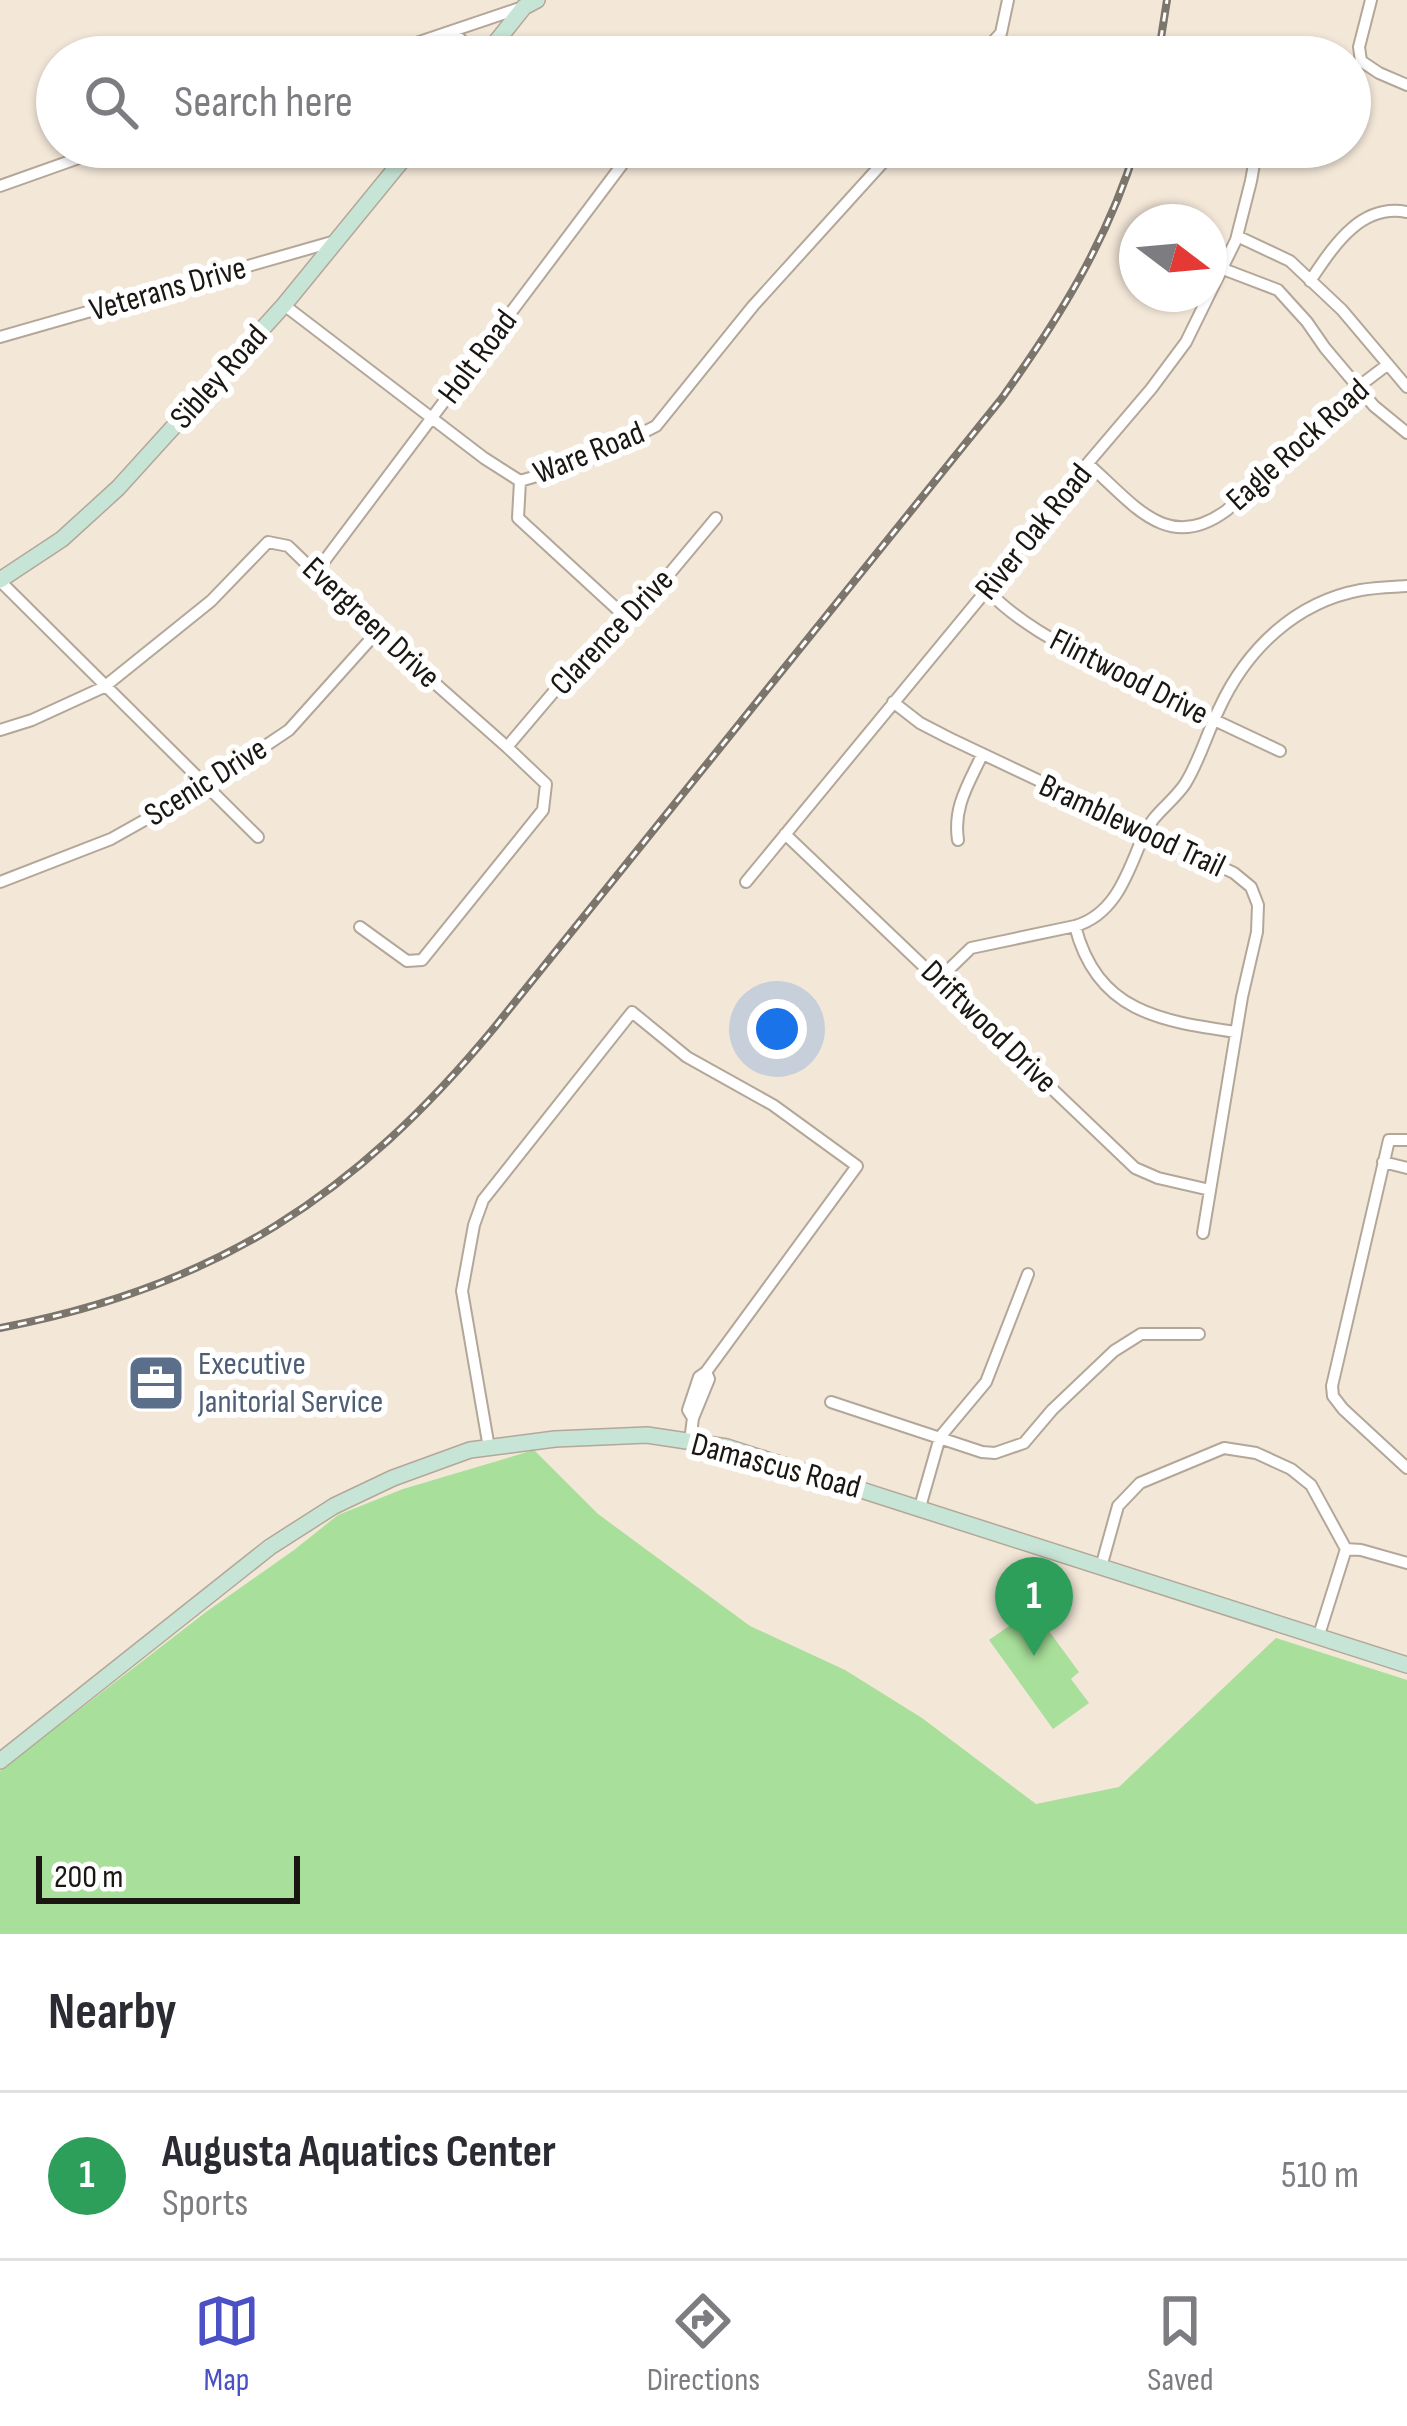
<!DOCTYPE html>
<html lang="en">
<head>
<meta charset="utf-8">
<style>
	body { margin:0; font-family:"Sofia Sans Condensed",sans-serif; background:#f2f2f3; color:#2b2b33 }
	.compass { position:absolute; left:1119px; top:204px; width:108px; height:108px; border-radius:50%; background:#fff; box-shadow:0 3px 9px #0004; rotate:106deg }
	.scale { position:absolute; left:36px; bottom:30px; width:264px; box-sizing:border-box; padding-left:12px; border:6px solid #1a1611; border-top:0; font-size:33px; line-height:42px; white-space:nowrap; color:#1a1611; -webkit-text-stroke:9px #fff; paint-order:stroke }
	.you { position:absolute; left:777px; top:1029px; width:42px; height:42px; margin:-30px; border:9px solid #fff; border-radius:50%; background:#1a73e8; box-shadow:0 0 0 18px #1a73e833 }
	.badge { display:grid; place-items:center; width:78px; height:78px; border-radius:50%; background:#4b50c6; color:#fff; font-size:39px; font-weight:700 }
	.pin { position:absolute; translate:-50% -99px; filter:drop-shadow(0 3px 6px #0008) }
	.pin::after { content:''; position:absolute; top:63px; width:42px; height:36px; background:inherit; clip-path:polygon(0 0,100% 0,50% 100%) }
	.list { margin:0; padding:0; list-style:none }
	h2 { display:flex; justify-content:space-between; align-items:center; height:156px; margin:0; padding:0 48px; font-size:51px }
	h2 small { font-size:39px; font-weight:400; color:#7c7c81 }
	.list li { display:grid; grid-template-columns:78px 1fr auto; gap:36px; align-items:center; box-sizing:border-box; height:168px; padding:0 48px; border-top:3px solid #e1e1e2 }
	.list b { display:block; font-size:45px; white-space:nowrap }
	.list p { margin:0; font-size:39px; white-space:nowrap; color:#7c7c81 }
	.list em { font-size:39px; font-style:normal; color:#7c7c81 }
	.icon { flex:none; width:66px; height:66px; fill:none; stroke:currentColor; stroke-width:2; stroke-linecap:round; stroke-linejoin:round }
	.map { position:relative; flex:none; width:1407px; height:1934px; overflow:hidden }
	.search { position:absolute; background:#fff; box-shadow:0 3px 9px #0004; left:36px; right:36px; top:36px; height:132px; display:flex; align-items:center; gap:30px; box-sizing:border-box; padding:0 42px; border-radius:66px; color:#7c7c81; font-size:45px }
	.sheet { height:324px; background:#fff }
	nav { display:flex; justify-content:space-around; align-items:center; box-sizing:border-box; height:168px; border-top:3px solid #e1e1e2; background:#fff; font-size:33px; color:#7c7c81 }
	nav a { display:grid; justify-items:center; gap:6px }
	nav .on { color:#4b50c6 }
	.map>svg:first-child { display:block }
	.green { fill:#a8df9a }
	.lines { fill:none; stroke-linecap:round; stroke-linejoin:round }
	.street-casing { stroke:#b3a799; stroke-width:14 }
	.secondary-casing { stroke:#b3a799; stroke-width:18 }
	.street { stroke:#fff; stroke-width:10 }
	.secondary { stroke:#c7e5d6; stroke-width:15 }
	.rail-casing { stroke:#7c756b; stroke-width:8 }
	.rail { stroke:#fff; stroke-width:3; stroke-dasharray:9; stroke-linecap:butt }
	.labels { text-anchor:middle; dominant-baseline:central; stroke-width:12; stroke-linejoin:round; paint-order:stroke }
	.street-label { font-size:33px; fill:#1a1611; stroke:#fff }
	.service-label { font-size:33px; fill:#4e5e75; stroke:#fff; text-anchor:start }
</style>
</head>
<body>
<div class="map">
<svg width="1407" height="1934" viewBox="0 0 1407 1934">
	<rect width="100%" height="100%" fill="#f3e7d8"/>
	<path class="green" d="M534,1450l64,64 152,112 95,44 77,48 114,86 83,-17 157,-149 131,42v254h-1407v-163l206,-159 88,-62 44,-35 65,-26z
		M1025,1615l10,14 8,-6 36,49 -8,7 18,24 -36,26 -64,-89z"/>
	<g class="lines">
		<defs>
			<path id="street" d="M1371,0l-12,47 2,14 18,12 28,12
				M452,31l27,26
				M375,57l145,-49
				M979,57l22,-24 7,-33
				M0,186l110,-39
				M1237,236l53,25 52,49 65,77
				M1223,269l55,21 29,32 18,26 49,58 33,27
				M1310,281c23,-34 50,-78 97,-69
				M284,305l200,153 36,23 67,-20 69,-35 97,-120 144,-159
				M0,337l332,-95
				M1088,464c45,39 79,91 139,46l131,-123 29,-22
				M520,481l-2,37 112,103
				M316,572l308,-410 22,-15
				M0,581l258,256
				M987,590c32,34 75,55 116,76 59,30 118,57 177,85
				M893,702l27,21 29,15 285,135 17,14 7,18 -1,27 -15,65 -39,236
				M0,730l32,-10 72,-33 107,-86 57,-59 20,4 89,86 130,115 39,37 -3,26 -121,150 -15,1 -47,-34
				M507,747l50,-59 73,-67 86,-103
				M785,834l350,334 23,10 52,12
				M958,840c-5,-33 10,-55 24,-85
				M0,882l111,-43 96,-54 82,-55 88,-98
				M746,882l244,-296 58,-76 103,-121 35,-47 50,-102 15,-59 6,-34
				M1075,926c22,86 85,95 161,106
				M939,979l32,-31 104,-22c42,-12 54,-57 69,-92 9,-20 29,-32 41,-50 14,-22 22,-51 34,-75 27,-59 76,-107 142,-119 15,-3 31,-3 46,-4
				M1407,1140h-18l-57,246 1,10 10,13 64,59
				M1383,1162l24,6
				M831,1402l151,50 13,1 29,-10 28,-33 62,-59 27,-17h58
				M690,1441l3,-23 16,-39 -3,-7 -7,5 -11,33 5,8
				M489,1448l-27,-157 12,-66 9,-25 149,-188 55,45 86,48 84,61 -151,206
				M920,1507l20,-70 46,-55 42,-108
				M1346,1549l15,1 46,13
				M1101,1567l17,-61 22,-23 84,-35 32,5 35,16 20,16 35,64 -28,89"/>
			<path id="secondary" d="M484,57l40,-50 13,-7
				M0,580l62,-41 56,-51 166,-183 129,-158
				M0,1761l270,-214 64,-41 59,-28 77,-28 85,-11 92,-4 80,12 680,218"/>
		</defs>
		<use href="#street" class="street-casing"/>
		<use href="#secondary" class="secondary-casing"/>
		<use href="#street" class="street"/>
		<use href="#secondary" class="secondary"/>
		<defs>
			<path id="rail" d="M1158,57l9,-57
				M0,1328c216,-41 355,-132 494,-300l508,-630c56,-78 106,-158 134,-251"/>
		</defs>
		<use href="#rail" class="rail-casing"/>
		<use href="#rail" class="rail"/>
	</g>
	<defs>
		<symbol id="office-square" viewBox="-11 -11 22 22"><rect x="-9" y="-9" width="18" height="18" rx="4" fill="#5c6f8a" stroke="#fff"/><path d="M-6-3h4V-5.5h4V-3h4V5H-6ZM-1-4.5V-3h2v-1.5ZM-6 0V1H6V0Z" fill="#fff"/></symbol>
	</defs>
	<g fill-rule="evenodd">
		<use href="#office-square" x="123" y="1350" width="66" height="66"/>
	</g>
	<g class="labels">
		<g class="street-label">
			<text transform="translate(168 289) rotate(-16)">Veterans Drive</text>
			<text transform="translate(478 357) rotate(-53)">Holt Road</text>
			<text transform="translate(219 377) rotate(-48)">Sibley Road</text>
			<text transform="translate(1298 445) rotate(-42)">Eagle Rock Road</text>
			<text transform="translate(589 453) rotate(-22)">Ware Road</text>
			<text transform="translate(1034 532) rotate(-51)">River Oak Road</text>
			<text transform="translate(371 623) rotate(43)">Evergreen Drive</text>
			<text transform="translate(612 632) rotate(-46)">Clarence Drive</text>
			<text transform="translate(1129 677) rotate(27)">Flintwood Drive</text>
			<text transform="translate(206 782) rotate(-32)">Scenic Drive</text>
			<text transform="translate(1132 826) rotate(25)">Bramblewood Trail</text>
			<text transform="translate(989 1027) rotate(44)">Driftwood Drive</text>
			<text transform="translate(776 1466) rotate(15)">Damascus Road</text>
		</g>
		<g class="service-label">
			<text x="198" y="1364">Executive<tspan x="198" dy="38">Janitorial Service</tspan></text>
		</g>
	</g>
</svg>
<svg class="compass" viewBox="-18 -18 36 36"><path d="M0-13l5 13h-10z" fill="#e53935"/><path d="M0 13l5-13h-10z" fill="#7c7c81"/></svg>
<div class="scale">200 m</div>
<div class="you"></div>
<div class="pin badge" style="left:1034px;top:1656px;background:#2e9e5b">1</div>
<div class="search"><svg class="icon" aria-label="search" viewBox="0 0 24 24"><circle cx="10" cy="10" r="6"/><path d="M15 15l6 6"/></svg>Search here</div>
</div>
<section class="sheet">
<h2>Nearby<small></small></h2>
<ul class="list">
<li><span class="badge" style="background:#2e9e5b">1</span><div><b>Augusta Aquatics Center</b><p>Sports</p></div><em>510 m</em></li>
</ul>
</section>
<nav>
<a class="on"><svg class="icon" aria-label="map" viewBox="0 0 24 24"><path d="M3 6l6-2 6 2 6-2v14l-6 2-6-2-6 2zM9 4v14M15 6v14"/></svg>Map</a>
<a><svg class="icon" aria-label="directions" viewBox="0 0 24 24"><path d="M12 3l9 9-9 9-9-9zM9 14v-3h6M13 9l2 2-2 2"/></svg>Directions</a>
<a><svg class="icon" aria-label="saved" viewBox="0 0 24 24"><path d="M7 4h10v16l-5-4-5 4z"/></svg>Saved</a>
</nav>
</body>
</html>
